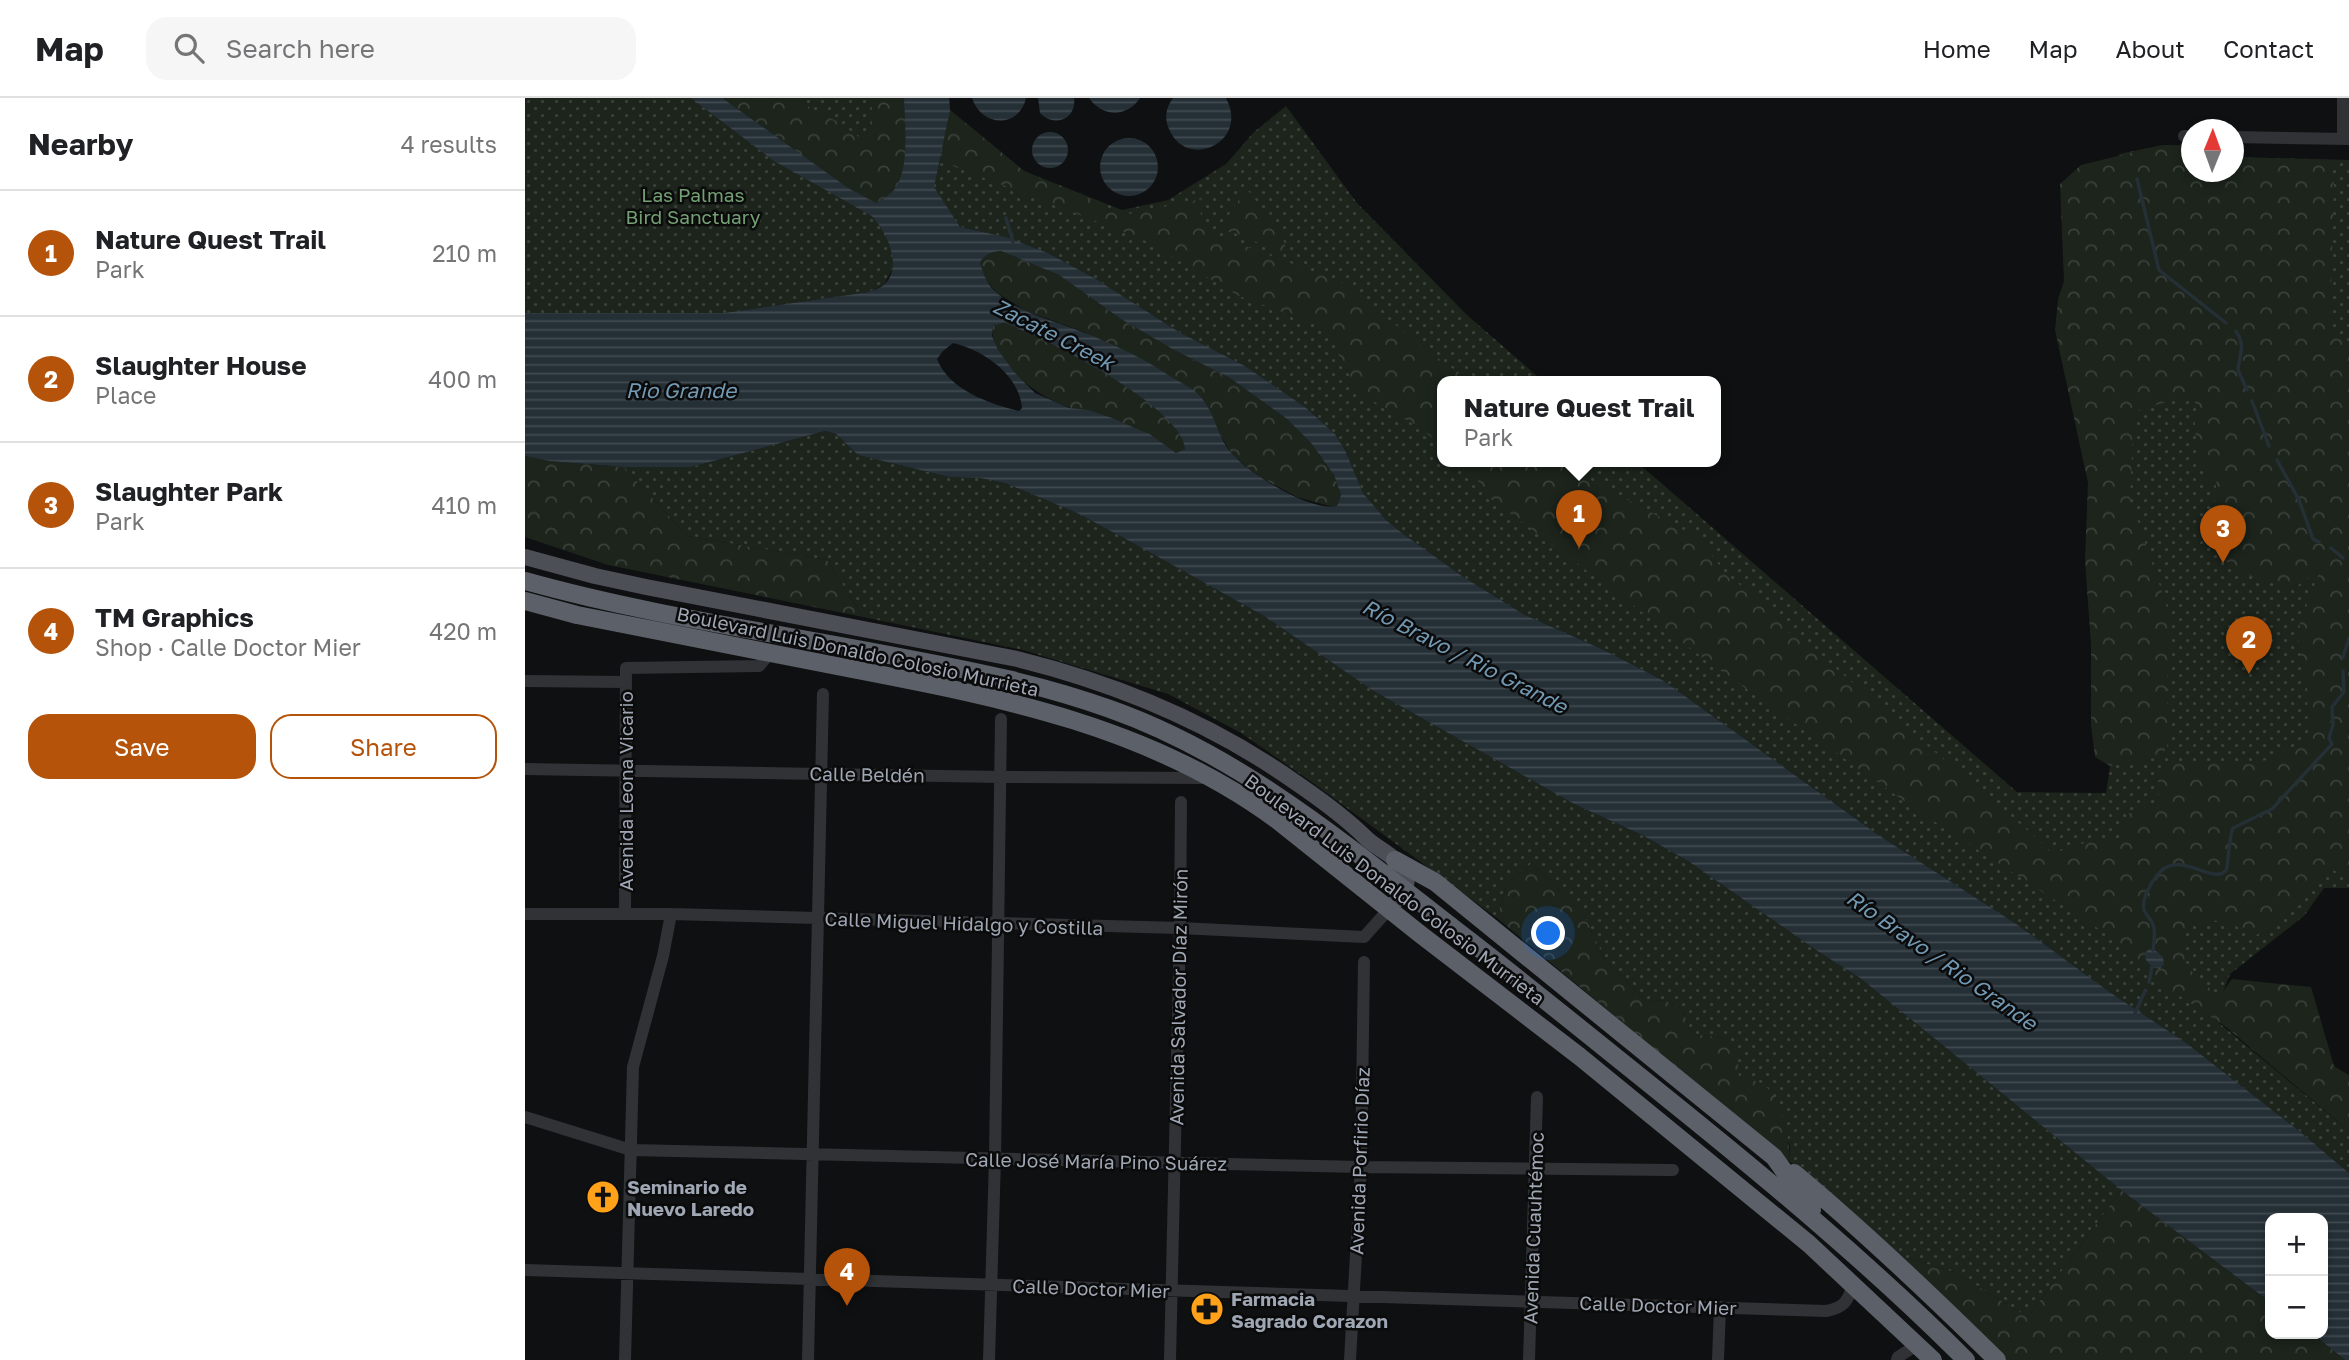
<!DOCTYPE html>
<html lang="en">
<head>
<meta charset="utf-8">
<style>
	body { margin:0; font-family:"Golos Text",sans-serif; background:#f6f6f6; color:#202124 }
	.controls { position:absolute; right:21px; bottom:21px; display:grid; overflow:hidden; border-radius:14px; box-shadow:0 4px 10px #0003 }
	.controls button { width:63px; height:63px; display:grid; place-items:center; padding:0; border:0; border-bottom:2px solid #e0e0e0; background:#fff; color:#202124; font:35px sans-serif }
	.compass { position:absolute; left:1656px; top:21px; width:63px; height:63px; border-radius:50%; background:#fff; box-shadow:0 4px 10px #0003; rotate:1deg }
	.you { position:absolute; left:1024px; top:836px; width:24px; height:24px; margin:-18px; border:5px solid #fff; border-radius:50%; background:#1a73e8; box-shadow:0 0 0 10px #1a73e833 }
	.badge { display:grid; place-items:center; width:46px; height:46px; border-radius:50%; background:#b45309; color:#fff; font-size:23px; font-weight:700 }
	.pin { position:absolute; translate:-50% -58px; filter:drop-shadow(0 2px 4px #0008) }
	.pin::after { content:''; position:absolute; top:37px; width:24px; height:21px; background:inherit; clip-path:polygon(0 0,100% 0,50% 100%) }
	.popup { position:absolute; left:912px; top:278px; width:284px; height:91px; box-sizing:border-box; display:grid; place-content:center; border-radius:14px; background:#fff; filter:drop-shadow(0 2px 5px #0005); font-size:23px; white-space:nowrap; color:#757577 }
	.popup b { font-size:26px; color:#202124 }
	.popup::after { content:''; position:absolute; left:50%; top:100%; margin-left:-14px; border:14px solid transparent; border-top-color:#fff }
	.list { margin:0; padding:0; list-style:none }
	h2 { display:flex; justify-content:space-between; align-items:center; height:91px; margin:0; padding:0 28px; font-size:30px }
	h2 small { font-size:23px; font-weight:400; color:#757577 }
	.list li { display:grid; grid-template-columns:46px 1fr auto; gap:21px; align-items:center; box-sizing:border-box; height:126px; padding:0 28px; border-top:2px solid #e0e0e0 }
	.list b { display:block; font-size:26px; white-space:nowrap }
	.list p { margin:0; font-size:23px; white-space:nowrap; color:#757577 }
	.list em { font-size:23px; font-style:normal; color:#757577 }
	.actions { display:flex; gap:14px; padding:21px 28px }
	.actions a { flex:1; padding:16px 0; border:2px solid #b45309; border-radius:21px; text-align:center; font-size:24px; color:#b45309 }
	.actions .main { background:#b45309; color:#fff }
	.icon { flex:none; width:38px; height:38px; fill:none; stroke:currentColor; stroke-width:2; stroke-linecap:round; stroke-linejoin:round }
	.map { position:relative; flex:none; width:1824px; height:1262px; overflow:hidden }
	header { display:flex; align-items:center; gap:42px; box-sizing:border-box; height:98px; padding:0 35px; background:#fff; border-bottom:2px solid #e0e0e0 }
	header strong { font-size:33px }
	nav { display:flex; gap:38px; margin-inline-start:auto; font-size:24px }
	.search { width:490px; height:63px; background:#f6f6f6; display:flex; align-items:center; gap:18px; box-sizing:border-box; padding:0 24px; border-radius:21px; color:#757577; font-size:26px }
	main { display:flex }
	aside { flex:1; background:#fff }
	.map>svg:first-child { display:block }
	.grass { fill:url(#grass-dots) }
	.forest { fill:url(#forest-crowns) }
	.water { fill:url(#water-rules); fill-rule:evenodd }
	.lines { fill:none; stroke-linecap:round; stroke-linejoin:round }
	.stream { stroke:#252f36; stroke-width:3.5 }
	.minor { stroke:#303236; stroke-width:12 }
	.major { stroke:#4c4f56; stroke-width:16 }
	.highway { stroke:#5c6068; stroke-width:18 }
	.labels { text-anchor:middle; dominant-baseline:central; stroke-width:5; stroke-linejoin:round; paint-order:stroke }
	.park-label { font-size:19px; fill:#74a174; stroke:#0b0b0c }
	.street-label { font-size:19px; fill:#9fa7b4; stroke:#0b0b0c }
	.poi-label { font-size:19px; font-weight:bold; fill:#9fa7b4; stroke:#0b0b0c; text-anchor:start }
	.water-label { font-size:21px; font-style:italic; fill:#7299b3; stroke:#0b0b0c }
</style>
</head>
<body>
<header>
<strong>Map</strong>
<div class="search"><svg class="icon" aria-label="search" viewBox="0 0 24 24"><circle cx="10" cy="10" r="6"/><path d="M15 15l6 6"/></svg>Search here</div>
<nav><a>Home</a><a>Map</a><a>About</a><a>Contact</a></nav>
</header>
<main>
<aside>
<h2>Nearby<small>4 results</small></h2>
<ul class="list">
<li><span class="badge">1</span><div><b>Nature Quest Trail</b><p>Park</p></div><em>210 m</em></li>
<li><span class="badge">2</span><div><b>Slaughter House</b><p>Place</p></div><em>400 m</em></li>
<li><span class="badge">3</span><div><b>Slaughter Park</b><p>Park</p></div><em>410 m</em></li>
<li><span class="badge">4</span><div><b>TM Graphics</b><p>Shop · Calle Doctor Mier</p></div><em>420 m</em></li>
</ul>
<div class="actions"><a class="main">Save</a><a>Share</a></div>
</aside>
<div class="map">
<svg width="1824" height="1262" viewBox="0 0 1824 1262">
	<defs>
		<pattern id="grass-dots" width="8" height="8" patternUnits="userSpaceOnUse" patternTransform="scale(1.75)"><rect width="8" height="8" fill="#1c241c"/><path d="M2 2h.1M6 6h.1" fill="none" stroke="#3a413b" stroke-width="1.8" stroke-linecap="round"/></pattern>
		<pattern id="forest-crowns" width="20" height="18" patternUnits="userSpaceOnUse" patternTransform="scale(1.75)"><rect width="20" height="18" fill="#1c241c"/><path d="M2 6a3 3 0 1 1 6 0M12 15a3 3 0 1 1 6 0" fill="none" stroke="#3a413b"/></pattern>
		<pattern id="water-rules" width="6" height="5" patternUnits="userSpaceOnUse" patternTransform="scale(1.75)"><rect width="6" height="5" fill="#252f36"/><path d="M0 2.5h6" fill="none" stroke="#414a51"/></pattern>
	</defs>
	<rect width="100%" height="100%" fill="#0f1011"/>
	<path class="grass" d="M0,0h424l1,12 74,61 98,39 46,-10 58,-36 28,-32 32,-26 71,97 110,112 77,67h-101v80h194l380,330 89,1 4,-27 -25,-406 34,-206 44,-9h28v27h42l1,-15 115,3v728h-25l-20,28 -74,58 -17,44 136,113v42l-51,-43 -113,-88 -74,-49 -93,-68 -141,-91 -213,-153 -60,-31 -79,-35 -60,-37 -63,-45 -16,-13 -23,-27 -18,-43 -10,-16 -30,-27 -60,-41 -66,-34 -83,-53 -48,-26 -42,-16 -46,-10 -27,-39 -49,97 -16,7 -144,21h-199z
		M300,333l11,3 22,21 91,22 31,1 25,5 72,30 56,30 131,73 108,74 202,114 68,31 46,26 131,91 41,26 261,212 -93,127 -74,-45 -51,-15 -113,-95v-17l-29,-62 -23,-5 -14,-40 -32,-4 -10,-25 -18,-9 -17,2 -42,-42 -21,-45 -52,-52 -25,20 -10,35 -184,-135 -72,-50 -73,-39 -145,-44 -160,-33 -36,-57 -140,-24 -63,-69h67z"/>
	<path class="forest" d="M197,0h70l46,24 24,17c11,-12 11,-25 9,-41h33c1,24 6,74 -10,92 -5,5 -13,9 -18,13l-28,-15z
		M425,12l74,61 100,44 78,-16 -2,23 7,10 132,49 108,84 28,17h-32l-1,63 -27,-20 -56,-32 -21,-39 -10,-25 -89,-33 -97,-57 -202,-78z
		M1638,47h28v27h42l1,-15 97,3 3,25 -4,138 19,26v525l-23,-5 -28,38 -43,29c-30,-16 -37,-21 -69,-7 -10,38 8,43 33,68l13,-18 79,8 23,79 15,9v56l-123,-104 -70,-47 -31,-34 -211,-138 -200,-142 -223,-167 -27,-37h103l9,10 123,66 29,39 42,28 17,26 34,25 217,183 14,15c22,-9 43,-16 67,-14l9,-26 30,-12 1,-17 -3,-15 16,-8 78,2 21,-5 37,-20 -1,-51 -9,-43 2,-22 19,-50c-11,2 -14,9 -23,13 -8,3 -23,-4 -32,-6 -60,-16 -53,-50 -47,-102l-10,4c-8,-24 -16,-52 -10,-77l-8,-10 -55,17 -4,86 39,115 -2,86 3,24 -3,24 -6,10 -51,9 -15,-9 -4,-32v-79l-6,-86 3,-77 -33,-153 3,-31 6,-18 -4,-97 21,-19z
		M723,94l4,1c5,12 10,15 19,22 9,8 12,23 15,34l-3,2 -17,-3 -19,-12 -19,-4 -4,-10 18,-27z
		M476,153l58,24 62,44 53,31 56,28 57,41 24,24 23,32 7,20 -4,11 -4,1 -36,-10 -37,-20 -27,-21 -18,-30 -12,-27 -121,-68 -56,-20 -29,-18 -14,-17 -3,-14c6,-8 11,-10 21,-11z
		M479,225c39,14 178,82 181,126l-9,4c-23,-13 -62,-34 -87,-42 -6,-2 -14,-1 -21,-4 -29,-9 -81,-47 -75,-81z
		M0,358l24,5 75,6 63,69 140,24 36,57 -255,-52 -83,-28z
		M1007,765l52,52 21,45 42,42 17,-2 18,9 10,25 32,4 13,11 2,29c6,1 15,2 21,5 22,10 30,56 30,79l-293,-244 10,-35z
		M1596,1092l149,112v32h43l32,26h-340l-102,-103 51,15 74,45z"/>
	<path class="water" d="M166,0h31l126,90 28,15c6,-3 13,-8 18,-13 16,-18 11,-68 10,-92h45l1,12 -16,77 26,40 46,10 42,16 48,26 83,53 66,34 60,41 30,27 10,16 18,43 23,27 16,13 63,45 60,37 79,35 60,31 213,153 141,91 93,68 74,49 113,88 51,43v187h-4l-32,-26h10v-116h-53v84l-149,-112 -261,-212 -41,-26 -131,-91 -46,-26 -68,-31 -202,-114 -108,-74 -131,-73 -56,-30 -72,-30 -25,-5 -31,-1 -91,-22 -22,-21 -11,-3 -134,36h-67l-75,-6 -24,-5v-143h199l144,-21c4,-2 13,-4 16,-7 20,-19 2,-54 -12,-69l-98,-55zM476,153l58,24 62,44 53,31 56,28 57,41 24,24 23,32 7,20 -4,11c-26,6 -85,-31 -103,-50 -15,-15 -18,-38 -30,-55 -7,-12 -27,-20 -39,-28 -25,-17 -57,-31 -85,-42 -28,-11 -59,-18 -82,-37 -11,-9 -15,-20 -18,-32 6,-8 11,-10 21,-11zM479,225c39,14 178,83 181,126l-9,4 -25,-18 -39,-17 -24,-8 -19,-2 -34,-15 -21,-21 -16,-22 -6,-14 1,-10zM428,245c30,7 66,31 69,65l-3,3c-29,-7 -70,-21 -82,-52l6,-8z
		M447,0h54c-7,31 -45,29 -54,0z
		M513,0h36c3,21 -20,30 -34,15z
		M564,0h51c-13,20 -38,19 -51,0z
		M648,0h53c24,45 -40,73 -57,31 -5,-10 -3,-22 4,-31z
		M507 52a18 18 0 1 1 36 0a18 18 0 1 1-36 0Z
		M575 69a29 29 0 1 1 58 0a29 29 0 1 1-58 0Z
		M1624,851l7,2 7,6 1,7 -4,5 -8,-2 -6,-7 -1,-7z"/>
	<g class="lines">
		<path class="stream" d="M1612,81l22,91 67,53
			M481,120l7,24
			M1711,233c10,15 3,25 2,39l9,20
			M1727,303l17,45
			M1752,362l22,40 14,39 6,3
			M1806,450l12,10
			M1818,559l6,-19
			M1628,852c1,-7 2,-15 1,-22 -1,-8 -8,-12 -10,-18 -3,-12 9,-31 17,-39 20,-20 55,15 65,-1 3,-5 2,-31 7,-42l39,-19 60,-65 -3,-6 4,-13 -1,-18 12,-15 -1,-21
			M1624,884l3,-15
			M1610,915l10,-22"/>
		<path class="minor" d="M1659,38h7
			M1708,39l116,2
			M1818,41v-41
			M0,583l101,1
			M0,671l477,8 205,1
			M0,816h146l509,14 184,9 25,-28
			M100,816l1,-246 133,-2 11,-13
			M0,1019l106,33 730,17 312,3
			M0,1172l1301,41c18,-3 22,-10 27,-26
			M100,1262l8,-293 30,-111 8,-42
			M283,1262l15,-666
			M464,1262l6,-201 6,-440
			M645,1262l10,-432 1,-126
			M825,1262l11,-193 3,-205
			M1004,1262l8,-263
			M1193,1262l2,-53
			M1372,1262l1,-3 19,-12"/>
		<path class="major" d="M0,459l70,19 51,11 371,72c101,25 193,63 278,123 25,17 49,34 71,56 9,9 22,14 30,23 4,6 8,12 11,18l-2,12 -16,18"/>
		<path class="highway" d="M0,483c125,35 253,52 380,77 69,13 139,27 205,51 136,48 247,145 360,232 67,52 132,105 198,158 103,83 204,167 298,261
			M0,503l52,14c92,18 184,36 275,54 151,29 299,58 425,151l143,114 159,122 230,188 124,116
			M870,762l40,22 339,275 38,53
			M1269,1075c71,59 137,122 203,187"/>
	</g>
	<defs>
		<symbol id="church-disc" viewBox="-11 -11 22 22"><circle r="9.5" fill="#ffa21a" stroke="#0b0b0c"/><path d="M-1.2-6h2.4v3.5h3.3v2.4h-3.3V6h-2.4V-.1h-3.3v-2.4h3.3Z" fill="#111"/></symbol>
		<symbol id="pharmacy-disc" viewBox="-11 -11 22 22"><circle r="9.5" fill="#ffa21a" stroke="#0b0b0c"/><path d="M-2-6h4v4h4v4h-4v4h-4v-4h-4v-4h4Z" fill="#111"/></symbol>
	</defs>
	<g fill-rule="evenodd">
		<use href="#church-disc" x="59" y="1080" width="38" height="38"/>
		<use href="#pharmacy-disc" x="663" y="1192" width="38" height="38"/>
	</g>
	<g class="labels">
		<g class="park-label">
			<text x="168" y="96">Las Palmas<tspan x="168" dy="22">Bird Sanctuary</tspan></text>
		</g>
		<g class="street-label">
			<text transform="translate(333 553) rotate(12)">Boulevard Luis Donaldo Colosio Murrieta</text>
			<text transform="translate(342 676) rotate(1)">Calle Beldén</text>
			<text transform="translate(100 693) rotate(-90)">Avenida Leona Vicario</text>
			<text transform="translate(870 791) rotate(37)">Boulevard Luis Donaldo Colosio Murrieta</text>
			<text transform="translate(439 825) rotate(2)">Calle Miguel Hidalgo y Costilla</text>
			<text transform="translate(653 899) rotate(-89)">Avenida Salvador Díaz Mirón</text>
			<text transform="translate(571 1063) rotate(1)">Calle José María Pino Suárez</text>
			<text transform="translate(834 1063) rotate(-88)">Avenida Porfirio Díaz</text>
			<text transform="translate(1008 1130) rotate(-88)">Avenida Cuauhtémoc</text>
			<text transform="translate(566 1190) rotate(2)">Calle Doctor Mier</text>
			<text transform="translate(1133 1207) rotate(2)">Calle Doctor Mier</text>
		</g>
		<g class="poi-label">
			<text x="102" y="1088">Seminario de<tspan x="102" dy="22">Nuevo Laredo</tspan></text>
			<text x="706" y="1200">Farmacia<tspan x="706" dy="22">Sagrado Corazon</tspan></text>
		</g>
		<g class="water-label">
			<text transform="translate(529 236) rotate(27)">Zacate Creek</text>
			<text x="156" y="292">Rio Grande</text>
			<text transform="translate(940 558) rotate(27)">Río Bravo / Rio Grande</text>
			<text transform="translate(1417 862) rotate(35)">Río Bravo / Rio Grande</text>
		</g>
	</g>
</svg>
<div class="controls">
<button>+</button>
<button>−</button>
</div>
<svg class="compass" viewBox="-18 -18 36 36"><path d="M0-13l5 13h-10z" fill="#e53935"/><path d="M0 13l5-13h-10z" fill="#757577"/></svg>
<div class="you"></div>
<div class="pin badge" style="left:1054px;top:450px">1</div>
<div class="popup"><b>Nature Quest Trail</b>Park</div>
<div class="pin badge" style="left:1724px;top:576px">2</div>
<div class="pin badge" style="left:1698px;top:465px">3</div>
<div class="pin badge" style="left:322px;top:1208px">4</div>
</div>
</main>
</body>
</html>
